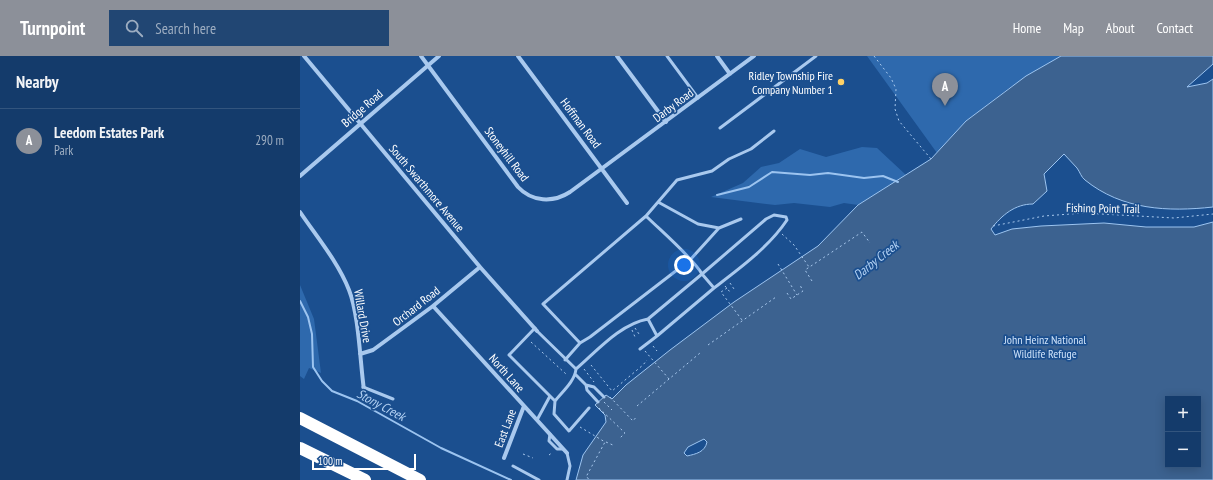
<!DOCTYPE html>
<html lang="en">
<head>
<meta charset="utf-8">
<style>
	body { margin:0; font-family:"PT Sans Narrow",sans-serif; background:#214673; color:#f1f3f6 }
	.controls { position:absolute; right:12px; bottom:12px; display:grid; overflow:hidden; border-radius:0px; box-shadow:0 2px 10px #0003 }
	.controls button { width:36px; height:36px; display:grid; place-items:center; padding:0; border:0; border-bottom:1px solid #33557e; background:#143b6b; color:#f1f3f6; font:20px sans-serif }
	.scale { position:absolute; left:12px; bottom:10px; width:104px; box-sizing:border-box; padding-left:4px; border:2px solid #fff; border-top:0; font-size:11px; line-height:14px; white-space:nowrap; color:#fff; -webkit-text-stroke:3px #1b4f8f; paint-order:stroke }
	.you { position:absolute; left:384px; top:209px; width:14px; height:14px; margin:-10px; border:3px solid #fff; border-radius:50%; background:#1a73e8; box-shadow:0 0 0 6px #1a73e833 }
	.badge { display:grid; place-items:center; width:26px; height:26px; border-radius:50%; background:#8c9099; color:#fff; font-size:13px; font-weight:700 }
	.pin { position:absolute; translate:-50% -33px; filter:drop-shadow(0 1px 2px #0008) }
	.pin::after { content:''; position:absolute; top:21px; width:14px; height:12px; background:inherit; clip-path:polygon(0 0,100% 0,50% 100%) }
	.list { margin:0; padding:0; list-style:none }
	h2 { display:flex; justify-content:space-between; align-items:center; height:52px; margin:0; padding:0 16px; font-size:17px }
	h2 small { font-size:13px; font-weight:400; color:#9dadc1 }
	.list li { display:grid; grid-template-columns:26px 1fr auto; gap:12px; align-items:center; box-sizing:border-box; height:64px; padding:0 16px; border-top:1px solid #33557e }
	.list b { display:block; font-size:15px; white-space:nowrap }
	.list p { margin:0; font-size:13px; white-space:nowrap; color:#9dadc1 }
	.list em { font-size:13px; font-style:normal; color:#9dadc1 }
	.icon { flex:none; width:22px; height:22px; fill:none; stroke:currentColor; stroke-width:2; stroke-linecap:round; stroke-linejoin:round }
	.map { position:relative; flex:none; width:913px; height:424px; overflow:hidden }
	header { display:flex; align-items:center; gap:24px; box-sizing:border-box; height:56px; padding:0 20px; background:#8c9099; color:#fff }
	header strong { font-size:19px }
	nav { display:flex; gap:22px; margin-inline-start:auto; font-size:14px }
	.search { width:280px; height:36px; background:#214673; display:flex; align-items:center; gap:10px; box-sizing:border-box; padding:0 14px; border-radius:0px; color:#9dadc1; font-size:15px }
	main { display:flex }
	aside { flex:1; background:#143b6b }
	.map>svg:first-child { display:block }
	.green { fill:#2e69ad }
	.water { fill:#3c6290; stroke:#9cc4f0; fill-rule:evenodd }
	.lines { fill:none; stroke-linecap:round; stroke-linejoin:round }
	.stream { stroke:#9cc4f0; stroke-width:2 }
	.path { stroke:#a9c9ee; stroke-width:1; stroke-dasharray:2 3; stroke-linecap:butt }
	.lane { stroke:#a9c9ee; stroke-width:3 }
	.street { stroke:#a9c9ee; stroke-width:4 }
	.highway { stroke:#fff; stroke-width:12 }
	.poi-dot { fill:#ffd166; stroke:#1b4f8f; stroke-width:1.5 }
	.labels { text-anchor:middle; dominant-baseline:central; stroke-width:3.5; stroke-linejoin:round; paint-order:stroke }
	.poi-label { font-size:12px; fill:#fff; stroke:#1b4f8f; text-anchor:end }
	.street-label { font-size:12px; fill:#fff; stroke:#1b4f8f }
	.park-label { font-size:12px; fill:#cfe3fa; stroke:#1b4f8f }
	.water-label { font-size:13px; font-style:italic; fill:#b5d3f5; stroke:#1b4f8f }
</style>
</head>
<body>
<header>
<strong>Turnpoint</strong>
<div class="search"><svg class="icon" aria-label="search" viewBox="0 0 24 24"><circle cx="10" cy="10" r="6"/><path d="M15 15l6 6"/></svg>Search here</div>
<nav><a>Home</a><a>Map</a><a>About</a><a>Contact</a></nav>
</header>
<main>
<aside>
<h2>Nearby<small></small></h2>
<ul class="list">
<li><span class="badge">A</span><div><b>Leedom Estates Park</b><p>Park</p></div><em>290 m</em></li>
</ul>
</aside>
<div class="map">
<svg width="913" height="424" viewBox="0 0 913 424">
	<rect width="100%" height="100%" fill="#1b4f8f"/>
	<path class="green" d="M567,0h194l-52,32 -43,33 -29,32z
		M562,91l15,1 29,27 -48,30 -14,-2 -14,4 -36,-4 -19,2 -64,-8 32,-14 18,-16 18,-4 21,-14 26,8z
		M0,229l14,34 7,54 -12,-5 -5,11 -4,-3z"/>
	<path class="water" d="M761,0h152v8l-26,23 20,-4 6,-4v128c-45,5 -91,3 -128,-27 -4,-3 -5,-8 -8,-12 -4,-5 -9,-9 -13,-14l-20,20 3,17 -14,13c-18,0 -31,11 -42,25l4,6 17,-6 29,-3 63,-3 42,4h48l19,-5v258h-637l7,-25 23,-33 -1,-7 -10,-10 11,-10 6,4 14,-14 44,-35 64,-48 84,-56 40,-41 73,-46 35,-38 60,-45zM868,343h30v66h-30zM404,383l3,3c-2,10 -11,12 -20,14l-3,-3 4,-6z"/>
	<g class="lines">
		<path class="stream" d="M417,139l32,-8 23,-15 38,3 18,-2 36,5 19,-2 15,6
			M0,245l8,16 4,17 1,33 9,14 10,10 25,10 84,47 70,32"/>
		<path class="path" d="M574,0l17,22 5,11 -1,20 4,12 32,38
			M693,170l51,-10 39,-3 91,5 39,-4
			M482,178l12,11 15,22
			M478,208l19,31
			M512,225l-7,-11 57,-38 8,11
			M430,227l4,6
			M425,230l5,6
			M427,232l-6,4 21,28
			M487,237l4,6 12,-8 -3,-6
			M335,272l4,6
			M332,274l3,7
			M231,286l35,32
			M408,289l68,-48
			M353,290l4,5
			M345,295l24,28
			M291,309l21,26 31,-26 4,-5
			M284,313l10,13
			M310,341l23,24 4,-5
			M304,346l8,8
			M337,350l63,-53
			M299,352l26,25 -5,5
			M280,371l25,15 -19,35 5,3
			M306,386l9,4
			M223,398l10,4
			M249,399l4,-3"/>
		<path class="lane" d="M367,0l31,42
			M420,72l96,-72
			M358,146l40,22 21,4
			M346,160l31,-36 35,-9 17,-12 22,-10 23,-18
			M414,232c25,-19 55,-41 73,-68l-1,-3 -12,-2 -8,4 -64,55c-9,-16 -42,-44 -56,-58l-103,88 37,39 10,-6 100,-77 29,-32 22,-9
			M235,272l-26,27 46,46c7,-9 20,-20 21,-32l-39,-38
			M340,293l17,-13
			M265,304l15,-17
			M276,313c21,-18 44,-45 72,-50l54,-45 12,14 -57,48 -9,-17
			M275,318l11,11 1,5 11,12
			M286,329l8,2 10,10
			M63,331l30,12
			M255,345l-1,13 15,17 20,-23
			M237,364l13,-24
			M250,378l-1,7 8,8h6
			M213,410l26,14
			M267,424l3,-14 -3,-13"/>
		<path class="street" d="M4,0l176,211 57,64
			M121,0l97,131c14,15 35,16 52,5l184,-136
			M218,0l109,147
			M317,0l49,66
			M417,0l13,18
			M0,120l139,-120
			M0,156c17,25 38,50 49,78 10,25 11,72 15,100
			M133,250l134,147
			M60,298l13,-4 60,-44 47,-39
			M204,402l20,-52"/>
		<path class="highway" d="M0,362l120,62
			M0,392l65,32"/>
	</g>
	<circle class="poi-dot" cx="541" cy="26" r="4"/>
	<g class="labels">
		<g class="poi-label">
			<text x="533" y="19">Ridley Township Fire<tspan x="533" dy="14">Company Number 1</tspan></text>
		</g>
		<g class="street-label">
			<text transform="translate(373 49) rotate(-37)">Darby Road</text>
			<text transform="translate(62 52) rotate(-41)">Bridge Road</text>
			<text transform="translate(281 67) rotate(53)">Hoffman Road</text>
			<text transform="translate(207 98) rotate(53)">Stoneyhill Road</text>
			<text transform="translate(127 132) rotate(50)">South Swarthmore Avenue</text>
			<text transform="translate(803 152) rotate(1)">Fishing Point Trail</text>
			<text transform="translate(116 250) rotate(-38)">Orchard Road</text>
			<text transform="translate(63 260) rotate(80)">Willard Drive</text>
			<text transform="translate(207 317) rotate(48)">North Lane</text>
			<text transform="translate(205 372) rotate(-69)">East Lane</text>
		</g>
		<g class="park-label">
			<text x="745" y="283">John Heinz National<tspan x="745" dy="14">Wildlife Refuge</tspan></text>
		</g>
		<g class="water-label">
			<text transform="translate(576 204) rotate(-39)">Darby Creek</text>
			<text transform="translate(81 349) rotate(28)">Stony Creek</text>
		</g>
	</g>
</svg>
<div class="controls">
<button>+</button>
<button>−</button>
</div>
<div class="scale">100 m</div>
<div class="you"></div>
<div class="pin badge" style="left:645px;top:50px">A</div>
</div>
</main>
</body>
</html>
